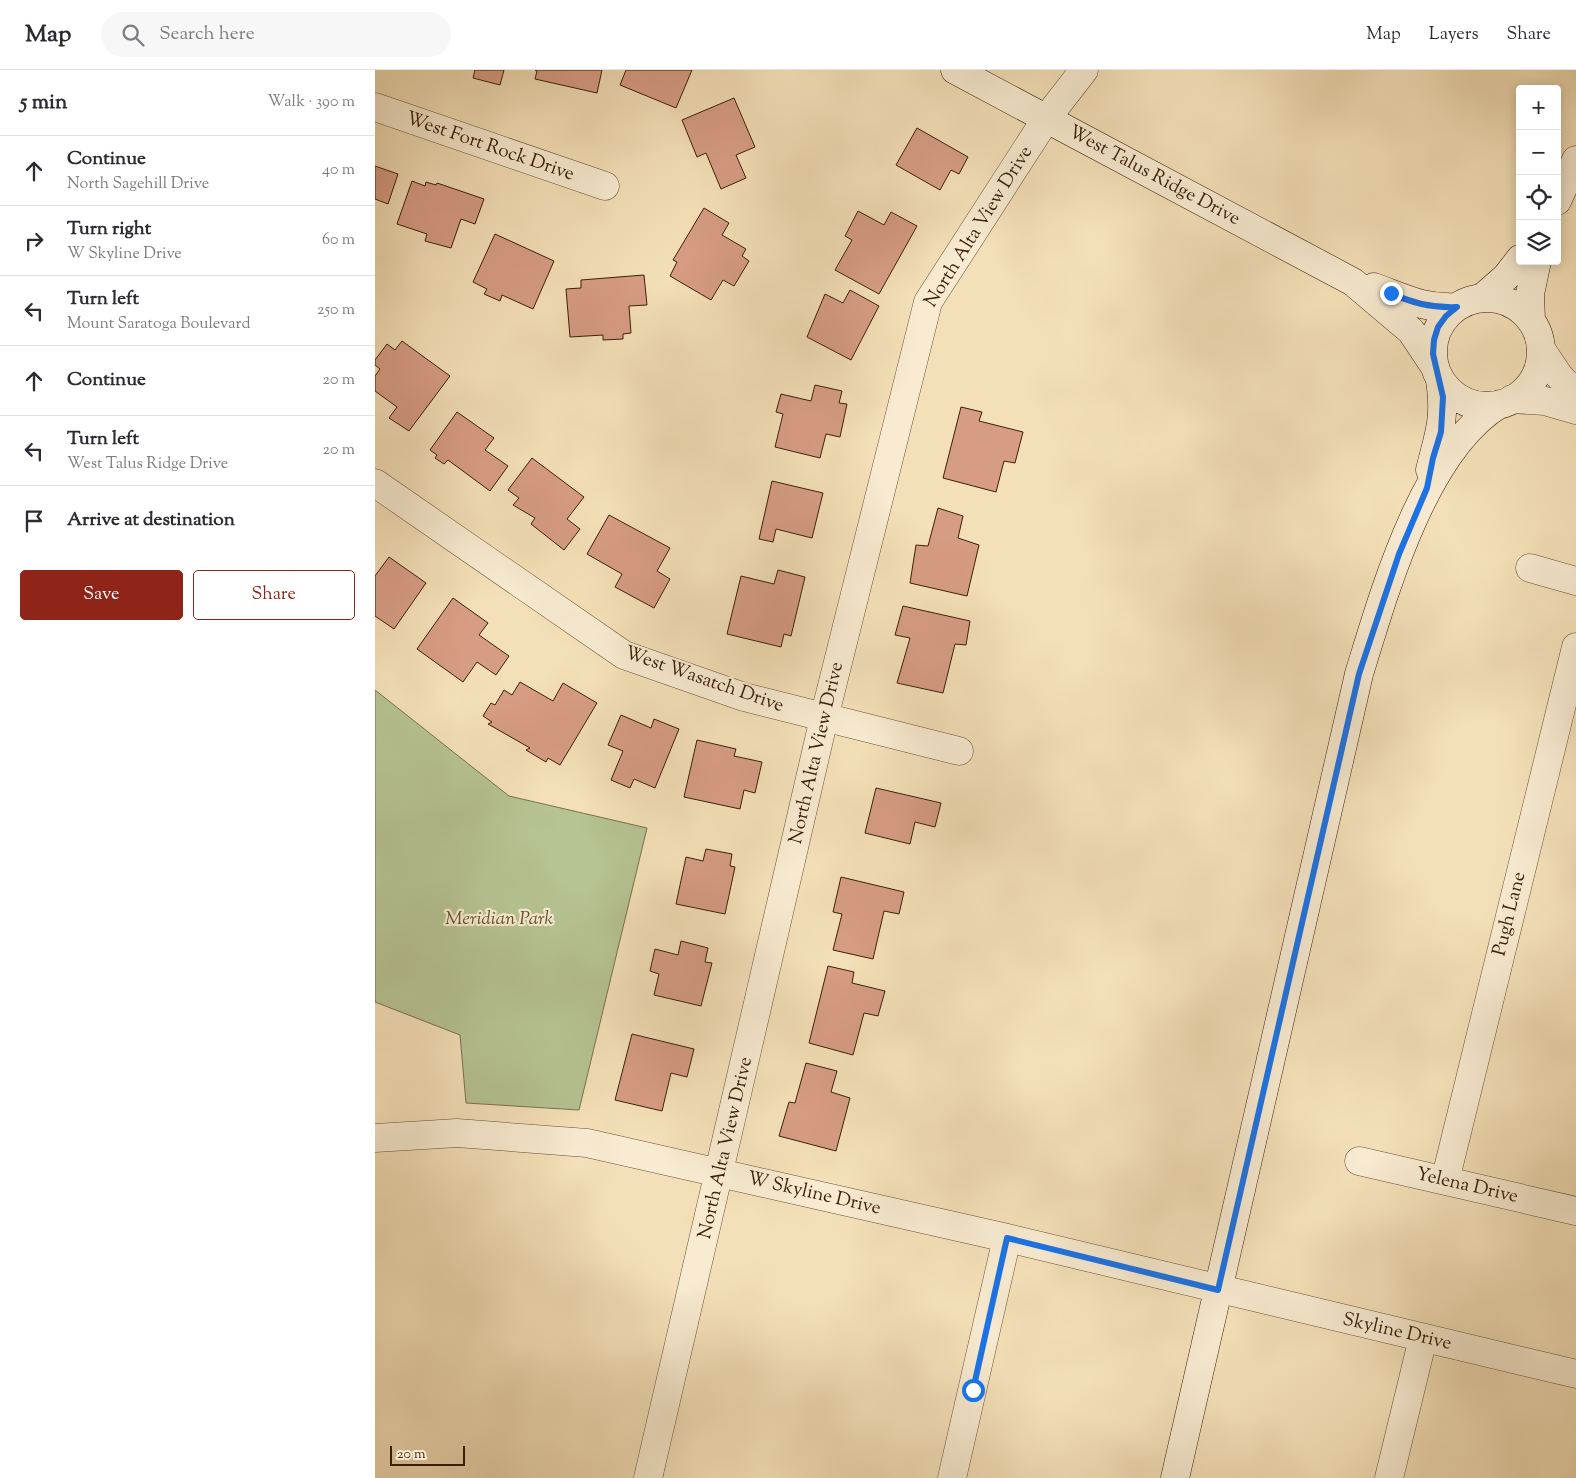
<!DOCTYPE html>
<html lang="en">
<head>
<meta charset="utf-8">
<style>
	body { margin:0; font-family:"Sorts Mill Goudy",serif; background:#f7f7f7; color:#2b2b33 }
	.controls { position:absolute; right:15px; top:15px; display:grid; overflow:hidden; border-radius:5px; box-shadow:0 2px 12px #0003 }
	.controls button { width:45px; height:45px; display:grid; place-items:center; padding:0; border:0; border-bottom:1px solid #e1e1e2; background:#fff; color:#2b2b33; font:25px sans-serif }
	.scale { position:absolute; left:15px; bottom:12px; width:75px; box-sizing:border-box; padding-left:5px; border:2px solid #3a1f07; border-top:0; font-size:14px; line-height:18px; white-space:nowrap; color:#3a1f07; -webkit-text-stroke:4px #f8ebd1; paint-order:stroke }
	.stop { position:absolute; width:15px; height:15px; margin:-11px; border:4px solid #1a73e8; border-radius:50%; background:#fff }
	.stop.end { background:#1a73e8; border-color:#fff; box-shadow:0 1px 5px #0008 }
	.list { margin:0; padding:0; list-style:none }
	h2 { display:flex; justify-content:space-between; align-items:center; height:65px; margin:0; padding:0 20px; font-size:21px }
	h2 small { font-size:16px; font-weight:400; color:#7c7c81 }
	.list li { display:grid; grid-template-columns:32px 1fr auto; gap:15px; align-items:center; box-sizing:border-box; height:70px; padding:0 20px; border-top:1px solid #e1e1e2 }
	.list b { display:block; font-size:19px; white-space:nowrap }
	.list p { margin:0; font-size:16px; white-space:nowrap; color:#7c7c81 }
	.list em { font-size:16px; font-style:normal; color:#7c7c81 }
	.actions { display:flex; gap:10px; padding:15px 20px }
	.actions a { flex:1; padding:11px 0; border:1px solid #8f2418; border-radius:5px; text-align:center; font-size:18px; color:#8f2418 }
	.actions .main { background:#8f2418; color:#fff }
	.icon { flex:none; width:28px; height:28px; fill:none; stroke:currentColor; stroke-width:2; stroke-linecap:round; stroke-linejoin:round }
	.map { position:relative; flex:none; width:1201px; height:1408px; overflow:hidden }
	header { display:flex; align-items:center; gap:30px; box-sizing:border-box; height:70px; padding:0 25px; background:#fff; border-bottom:1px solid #e1e1e2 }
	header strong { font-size:24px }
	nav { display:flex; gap:28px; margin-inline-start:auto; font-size:18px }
	.search { width:350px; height:45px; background:#f7f7f7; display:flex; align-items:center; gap:12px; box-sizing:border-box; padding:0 18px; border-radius:28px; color:#7c7c81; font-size:19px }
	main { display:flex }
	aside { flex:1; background:#fff }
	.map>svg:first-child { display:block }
	.green { fill:#b6c392; stroke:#78714c }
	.building { fill:#d79d84; stroke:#3a1f07 }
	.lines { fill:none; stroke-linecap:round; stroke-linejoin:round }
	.street-casing { stroke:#684f33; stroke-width:29 }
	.secondary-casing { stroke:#3a1f07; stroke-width:29 }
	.street { stroke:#f8ebd1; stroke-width:28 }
	.secondary { stroke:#f8ebd1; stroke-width:28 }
	.route { stroke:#1a73e8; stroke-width:6 }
	.labels { text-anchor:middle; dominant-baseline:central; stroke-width:4.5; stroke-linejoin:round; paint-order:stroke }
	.street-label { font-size:19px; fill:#3a1f07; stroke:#f8ebd1 }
	.park-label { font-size:19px; font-style:italic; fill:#5f5031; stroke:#f8ebd1 }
</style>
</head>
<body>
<header>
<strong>Map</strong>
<div class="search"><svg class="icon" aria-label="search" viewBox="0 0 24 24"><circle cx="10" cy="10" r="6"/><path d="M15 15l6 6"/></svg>Search here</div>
<nav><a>Map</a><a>Layers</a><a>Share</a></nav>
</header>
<main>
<aside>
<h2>5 min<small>Walk · 390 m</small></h2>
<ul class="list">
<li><svg class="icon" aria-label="ahead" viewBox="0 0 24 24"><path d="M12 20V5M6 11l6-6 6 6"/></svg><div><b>Continue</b><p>North Sagehill Drive</p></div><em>40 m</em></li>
<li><svg class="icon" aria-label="right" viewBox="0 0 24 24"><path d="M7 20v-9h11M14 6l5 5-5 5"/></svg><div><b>Turn right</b><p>W Skyline Drive</p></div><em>60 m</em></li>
<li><svg class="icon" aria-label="left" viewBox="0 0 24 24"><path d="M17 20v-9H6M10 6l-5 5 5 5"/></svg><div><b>Turn left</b><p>Mount Saratoga Boulevard</p></div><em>250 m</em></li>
<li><svg class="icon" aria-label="ahead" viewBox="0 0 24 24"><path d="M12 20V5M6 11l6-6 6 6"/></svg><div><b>Continue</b></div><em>20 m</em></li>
<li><svg class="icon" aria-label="left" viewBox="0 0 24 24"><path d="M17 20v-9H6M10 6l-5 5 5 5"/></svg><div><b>Turn left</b><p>West Talus Ridge Drive</p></div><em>20 m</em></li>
<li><svg class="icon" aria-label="arrive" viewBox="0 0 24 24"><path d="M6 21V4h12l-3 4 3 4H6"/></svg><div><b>Arrive at destination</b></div></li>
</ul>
<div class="actions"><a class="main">Save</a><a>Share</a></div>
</aside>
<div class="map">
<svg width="1201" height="1408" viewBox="0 0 1201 1408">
	<rect width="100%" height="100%" fill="#f4e0b8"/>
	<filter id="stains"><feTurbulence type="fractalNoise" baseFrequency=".004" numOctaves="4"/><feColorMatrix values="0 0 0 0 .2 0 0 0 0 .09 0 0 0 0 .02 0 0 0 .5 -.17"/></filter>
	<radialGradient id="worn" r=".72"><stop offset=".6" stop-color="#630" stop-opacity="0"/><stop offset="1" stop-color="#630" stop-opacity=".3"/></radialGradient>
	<path class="green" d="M0,620l134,106 138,32 -68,282 -113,-7 -6,-68 -85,-33z"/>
	<path class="building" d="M100,0h29l-4,15 -27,-7z
		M160,0h67l-5,23 -62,-14 2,-8z
		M251,0h66l-16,38 -56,-23z
		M359,28l21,49 -19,8 10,23 -25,11 -15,-36 -9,4 -15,-37z
		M542,58l51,29 -9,17 -8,-4 -11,20 -44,-25z
		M0,96l23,8 -10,30 -13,-5z
		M37,111l13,5 1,-4 10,3 1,-2 47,16 -9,25 -14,-5 -10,29 -26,-7 2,-7 -30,-10z
		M329,138l25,15 -7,12 24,14 -4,7 7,5 -15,25 -11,-6 -12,20 -41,-24 7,-14 -4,-2z
		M483,141l26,14 7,-13 26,14 -38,68 -44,-24 17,-30 -7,-4z
		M120,164l59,27 -21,48 -31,-14 -2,6 -16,-7 3,-5 -14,-7z
		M269,205l3,30 -18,1 2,27 -8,1v5l-20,1v-5l-33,2 -4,-48 15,-1v-8z
		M475,220l29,16 -28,54 -44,-23 18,-43 18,9z
		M27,271l48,35 -41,55 -20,-13 8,-11 -22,-16v-15l5,-7 -5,-4v-5l12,-16 8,6z
		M440,315l27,6 -3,12 8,1 -7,33 -14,-3 -6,24 -45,-11 8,-33 -7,-2 5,-18 30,7z
		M586,337l21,5 -3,9 44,11 -8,31 -11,-2 -8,31 -53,-14z
		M82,342l37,26 -9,12 23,16 -18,25 -42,-31 -4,4 -9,-6 2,-3 -7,-5z
		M157,388l52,39 -17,22 13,10 -16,21 -33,-26 4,-6 -22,-13 6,-7 -11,-8z
		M397,411l51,12 -11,45 -36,-9 -3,13 -14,-3z
		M563,438l25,8 -5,22 21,7 -12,51 -57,-13 6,-38 12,1z
		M234,445l61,33 -13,23 13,8 -16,29 -39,-21 7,-13 -35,-20z
		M14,487l37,26 -32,46 -19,-13v-40z
		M403,500l27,7 -14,59 -7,-2 -3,13 -54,-13 14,-58 33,8z
		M78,528l35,25 -9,12 30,21 -13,19 -19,-13 -14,20 -46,-33z
		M528,536l67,15 -4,24 -11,-1 -12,49 -46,-10 13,-45 -15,-3z
		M145,612l33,19 10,-18 34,20 -37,62 -12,-7 -2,4 -20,-12 4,-2 -42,-24 4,-2 -9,-6 8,-13 4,2 9,-15 8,5z
		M246,645l30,13 3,-9 25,10 -24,59 -21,-9 -4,9 -19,-8 12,-29 -15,-6z
		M322,670l39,9 -2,7 28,6 -7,31 -11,-3 -4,19 -56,-12z
		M501,718l65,15 -6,24 -20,-5 -5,22 -45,-11z
		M331,779l26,5 -2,12 5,1 -10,47 -49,-10 10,-47 17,4z
		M466,807l63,15 -5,22 -15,-3 -11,48 -40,-9 9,-36 -9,-2z
		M306,871l27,7 -3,14 7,1 -11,43 -47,-11 5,-21 -9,-3 5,-22 23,6z
		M453,896l26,6 -2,11 33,8 -7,25 -14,-3 -11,42 -44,-12z
		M257,964l62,15 -7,28 -16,-4 -9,38 -47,-11z
		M431,993l31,8 -6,21 19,6 -14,53 -57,-15 10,-34 6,1z"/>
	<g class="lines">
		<defs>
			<path id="street" d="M0,37l230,79
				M1166,279l18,27 17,18
				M1137,329l33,2 31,9
				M0,413l249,172 120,42 215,54
				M1155,498l46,13
				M0,1068l82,-5 130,10 420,95 569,136
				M984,1091l217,50
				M1070,1111l131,-534
				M273,1408l176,-760 104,-416 118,-183 38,-49
				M577,1408l55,-240
				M1014,1408l34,-140"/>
			<path id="secondary" d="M580,0l398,212 58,49 24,36
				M1182,131l19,-41
				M999,217c30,11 49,22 83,20
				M1107,228l24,-21 14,-18
				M1058 282a54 54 0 1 1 108 0a54 54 0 1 1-108 0Z
				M1156,251l-1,-27 7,-33
				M1055,400c9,-36 16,-52 10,-90
				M800,1408l184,-804c25,-81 65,-225 141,-270"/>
		</defs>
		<use href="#street" class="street-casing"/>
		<use href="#secondary" class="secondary-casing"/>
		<use href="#street" class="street"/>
		<use href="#secondary" class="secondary"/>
	</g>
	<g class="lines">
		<path class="route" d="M598,1320l34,-152 211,52 141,-616 40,-120 28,-66 6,-30 8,-26 2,-35 -10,-43 1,-14 4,-13 8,-11 11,-9c-24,1 -44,-3 -66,-14"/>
	</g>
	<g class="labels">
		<g class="street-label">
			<text transform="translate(115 77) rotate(19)">West Fort Rock Drive</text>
			<text transform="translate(779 106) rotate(28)">West Talus Ridge Drive</text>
			<text transform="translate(604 157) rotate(-58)">North Alta View Drive</text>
			<text transform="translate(329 610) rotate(19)">West Wasatch Drive</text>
			<text transform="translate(442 683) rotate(-77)">North Alta View Drive</text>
			<text transform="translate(1135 844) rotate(-76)">Pugh Lane</text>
			<text transform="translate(351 1078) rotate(-77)">North Alta View Drive</text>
			<text transform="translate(1092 1116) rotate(13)">Yelena Drive</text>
			<text transform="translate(439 1124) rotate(13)">W Skyline Drive</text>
			<text transform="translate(1022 1262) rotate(13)">Skyline Drive</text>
		</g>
		<g class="park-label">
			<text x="124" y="849">Meridian Park</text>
		</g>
	</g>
	<rect width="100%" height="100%" filter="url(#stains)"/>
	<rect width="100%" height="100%" fill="url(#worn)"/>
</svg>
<div class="controls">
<button>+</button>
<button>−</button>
<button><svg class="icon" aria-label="locate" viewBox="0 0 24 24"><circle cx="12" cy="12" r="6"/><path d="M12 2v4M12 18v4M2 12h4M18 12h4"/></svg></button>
<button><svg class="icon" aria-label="layers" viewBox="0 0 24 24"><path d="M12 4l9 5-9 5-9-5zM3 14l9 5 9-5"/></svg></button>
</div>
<div class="scale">20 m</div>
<div class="stop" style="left:598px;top:1320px"></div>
<div class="stop end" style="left:1016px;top:223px"></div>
</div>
</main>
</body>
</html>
